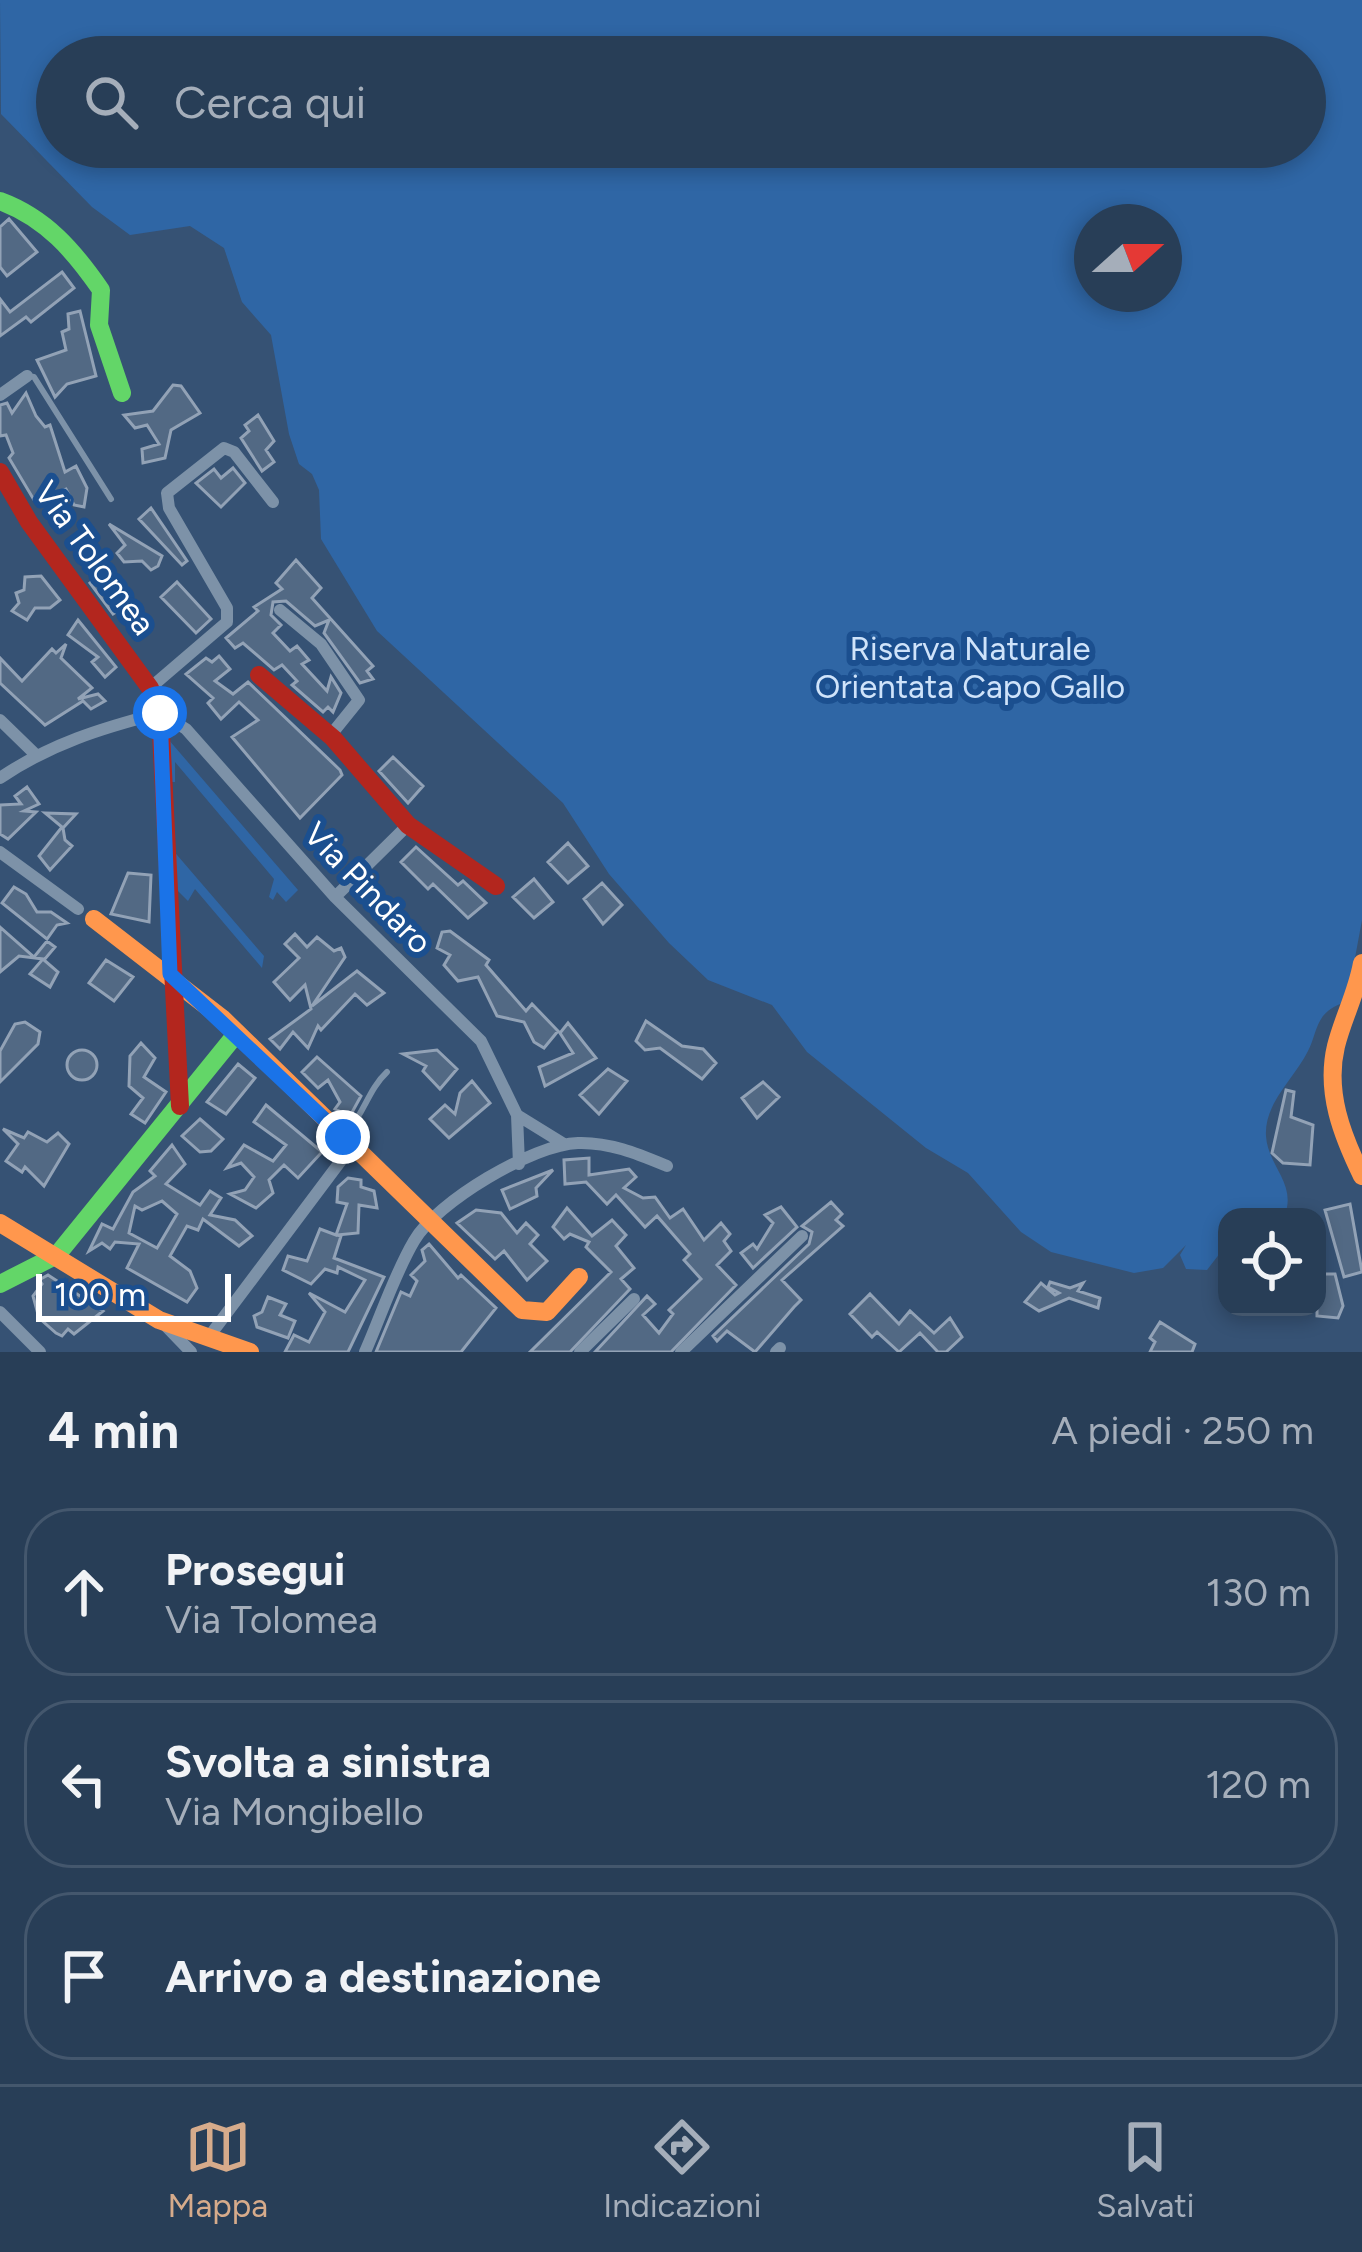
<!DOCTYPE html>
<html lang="it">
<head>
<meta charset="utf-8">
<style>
	body { margin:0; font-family:Figtree,sans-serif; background:#30455d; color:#f1f3f6 }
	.controls { position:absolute; right:36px; bottom:36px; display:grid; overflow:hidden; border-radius:24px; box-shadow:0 6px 18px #0003 }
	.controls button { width:108px; height:108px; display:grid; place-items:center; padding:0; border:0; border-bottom:3px solid #44576d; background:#283e57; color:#f1f3f6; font:60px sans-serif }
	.compass { position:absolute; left:1074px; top:204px; width:108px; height:108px; border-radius:50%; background:#283e57; box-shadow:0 6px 18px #0003; rotate:69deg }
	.scale { position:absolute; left:36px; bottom:30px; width:195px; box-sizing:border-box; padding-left:12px; border:6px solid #fff; border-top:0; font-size:33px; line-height:42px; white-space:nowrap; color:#fff; -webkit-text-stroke:9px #1b4f8f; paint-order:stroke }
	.stop { position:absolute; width:36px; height:36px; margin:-27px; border:9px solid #1a73e8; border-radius:50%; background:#fff }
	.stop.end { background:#1a73e8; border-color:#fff; box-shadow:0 3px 12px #0008 }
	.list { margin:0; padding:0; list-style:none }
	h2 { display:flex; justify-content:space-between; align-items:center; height:156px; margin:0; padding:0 48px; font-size:51px }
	h2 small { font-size:39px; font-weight:400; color:#a5aeba }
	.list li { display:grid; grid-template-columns:78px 1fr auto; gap:36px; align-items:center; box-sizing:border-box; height:168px; margin:0 24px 24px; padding:0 24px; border:3px solid #44576d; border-radius:48px }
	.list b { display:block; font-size:45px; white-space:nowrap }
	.list p { margin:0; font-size:39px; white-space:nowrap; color:#a5aeba }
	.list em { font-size:39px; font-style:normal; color:#a5aeba }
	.icon { flex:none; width:66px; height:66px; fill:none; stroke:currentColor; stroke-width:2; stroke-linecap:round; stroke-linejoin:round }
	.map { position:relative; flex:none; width:1362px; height:1352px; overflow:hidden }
	.search { position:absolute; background:#283e57; box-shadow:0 6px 18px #0003; left:36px; right:36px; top:36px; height:132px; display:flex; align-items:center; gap:30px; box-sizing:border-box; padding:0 42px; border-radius:66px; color:#a5aeba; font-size:45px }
	.sheet { height:732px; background:#283e57 }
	nav { display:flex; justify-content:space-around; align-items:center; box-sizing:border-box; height:168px; border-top:3px solid #44576d; background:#283e57; font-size:33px; color:#a5aeba }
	nav a { display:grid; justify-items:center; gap:6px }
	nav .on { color:#d6ab8b }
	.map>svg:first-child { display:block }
	.green { fill:#2f66a5; fill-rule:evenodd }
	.building { fill:#526984; stroke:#92a2b6; stroke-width:3; fill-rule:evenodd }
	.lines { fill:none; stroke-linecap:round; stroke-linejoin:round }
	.lane { stroke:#7d92a8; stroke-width:6 }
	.street { stroke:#7d92a8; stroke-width:12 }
	.fast { stroke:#63d668; stroke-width:18 }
	.slow { stroke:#ff974d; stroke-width:18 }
	.jam { stroke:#b3261e; stroke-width:18 }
	.route { stroke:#1a73e8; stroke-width:15 }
	.labels { text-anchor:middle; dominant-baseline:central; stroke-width:12; stroke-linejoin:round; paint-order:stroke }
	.street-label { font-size:33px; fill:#fff; stroke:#1b4f8f }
	.park-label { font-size:33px; fill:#cfe3fa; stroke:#1b4f8f }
</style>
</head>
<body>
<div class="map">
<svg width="1362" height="1352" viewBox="0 0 1362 1352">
	<rect width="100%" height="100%" fill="#365274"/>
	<path class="green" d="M0,0h1362v920l-15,81c-10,4 -17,7 -24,15 -8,11 -9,24 -15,35 -14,28 -44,52 -42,85 2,31 32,48 18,81h-57v27l-20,26 -21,-1 -6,-14 6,-10 -23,23 -29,5 -83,-21 -30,-20 -53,-59 -42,-25 -119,-96 -35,-47 -64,-25 -39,-37 -60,-69 -46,-71 -186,-172 -56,-92 -2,-49 -7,-16 -13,-10 -10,-30 -18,-99 -29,-33 -18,-54 -34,-22 -60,9 -38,-28 -91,-93zM57,57h1248v90h-1248zM1092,222h72v72h-72z
		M168,739l130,151 -12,12 -9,-10 -4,8 -4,-3 5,-18 -99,-117v20h-6z
		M171,848l93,108 -2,12 -67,-79 -7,12 -16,-16z"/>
	<path class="building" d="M9,219l28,33 -30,24 -7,-9v-40z
		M62,272l12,16 -43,34 -5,-5 -26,19v-37l10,13z
		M80,311l16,65 -29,8 -12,13 -18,-37 29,-10 -4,-18 7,-3 -1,-15z
		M173,385l8,1 19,27 -29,17 -6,28 -22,5 -1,-14 17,-5 -12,-19 -12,3 -11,-13 29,-4z
		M26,393l10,23 9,11 5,-2 15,47 11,-6 11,22 -3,19 -10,-2 -8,-16 -32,11 -25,-42 4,-5 -7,-18 -6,1v-31l7,-2 5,10z
		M258,415l16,26 -8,9 8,12 -12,9 -21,-33 8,-7 -4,-6z
		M233,468l12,15 -24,24 -25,-24 18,-14 7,9z
		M151,508l36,53 -5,4 -43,-46z
		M109,524l53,32 -4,10 -7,4 -9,-9 -18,1 -7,-9 8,-8z
		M296,560l25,28 -9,10 61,68 -6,5 6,8 -13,4 -36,-50 5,-13 -14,6 -29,-25 -13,1 -2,13 10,10 -8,8 17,18 7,-5 12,14 -7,4 25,27 4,-14 10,16 -8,19 -5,-5 -5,5 -31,-27 5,-4 -15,-16 -8,5 -31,-27 -8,5 -9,-10 32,-27 -4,-4 28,-18 -6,-6z
		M106,570l23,33 -16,11 -23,-31z
		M41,576l19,24 -10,8h-15l-8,12 -15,-9 7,-8 -3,-10 8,-3 1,-13z
		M177,582l34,37 -15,14 -35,-36z
		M78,620l38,47 -11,10 -13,-15 6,-5 -30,-22z
		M66,644l-5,14 31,30 -14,11 20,-5 7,7 -14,8 -8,-8 -38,24 -45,-42v-25l22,23 30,-32 4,4z
		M219,656l11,13 -15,12 18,13 15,-12 92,88 2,5 -42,43 -68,-81 26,-17 -19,-18 -18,17 -13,-16 5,-5 -27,-24 20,-16 6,4z
		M393,757l30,29 -15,17 -29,-32z
		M27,787l12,17 -15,7 12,1 -28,27 -8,-5v-29l21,-1 -6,-8z
		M45,813l31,1 -13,14 2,12 7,6 -22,24 -11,-14 23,-29z
		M568,843l20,23 -20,17 -20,-21z
		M416,847l42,38 5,-4 23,22 -18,15 -35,-34 -5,5 -27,-27z
		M128,873l23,2 -2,47 -38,-8z
		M534,879l19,23 -19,16 -21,-21z
		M602,883l20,22 -19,19 -19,-25z
		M14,887l12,7 11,18h14l16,11 -10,2 -10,14 -45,-36z
		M0,927l34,30 13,-16 8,6 -11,13 14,12 -8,15 -20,-13 13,-15 -24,-3 -19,16z
		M450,931l39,29 -3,5 40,46 6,-7 26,27 -14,17 -10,-6 -10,-20 -27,-6 -19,-39 -20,4 -14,-16 6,-10 -13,-7 5,-16z
		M295,934l12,13 10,-10 17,14 7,-3 4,9 -33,49 45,-35 27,22 -17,12 -12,-11 -34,36 -3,-4 -10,22 -15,-16 -13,17 -10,-10 41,-30 -6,-24 -15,15 -16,-18 25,-24 -14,-14z
		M106,960l27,17 -19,24 -25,-18z
		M646,1021l36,25 21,3 13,14 -14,16 -42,-31 -15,2 -9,-9z
		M25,1022l15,10 -2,12 -38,38v-31l15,-27z
		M568,1023l28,35 -51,28 -6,-19 34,-14 -13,-20z
		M141,1043l14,15 -11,19 22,15 -21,31 -14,-9 12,-16 -14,-12 1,-30z
		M67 1065a15 15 0 1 1 30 0a15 15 0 1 1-30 0Z
		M437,1050l20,19 -17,20 -17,-18 3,-5 -23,-12z
		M317,1057l44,39 -11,20 -15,-7 5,-7 -12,-22 -10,8 -16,-16z
		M238,1064l17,14 -29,36 -19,-12z
		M608,1069l19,12 -28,33 -19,-19z
		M472,1081l18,22 -41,35 -19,-19 15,-14 10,9 5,-21z
		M763,1082l16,15 -22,21 -15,-20z
		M1286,1090l8,2 -3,25 22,8 -3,40 -27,-2 -11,-10z
		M266,1105l56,47 -24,26 -14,-13 -15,15 4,13 -17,15 -26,-14 15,-4 9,-13 -13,-14 -14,5 17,-23 29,16 13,-16 -32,-23z
		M200,1119l23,20 -12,12 -11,1 -18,-16z
		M3,1129l21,9 4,-6 19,10 11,-9 11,11 -25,42 -19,-19 -3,5 -16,-11 12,-17z
		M172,1145l13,19 -19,20 34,21 10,-14 11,7 -11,17 25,5 17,16 -13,10 -36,-27 -5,11 -11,-4 -17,30 20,15 7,17 -10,14 -60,-34 12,-24 -24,-2 -5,7 -8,-6 -13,8 13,-27 11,5 20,-37 22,-16 -5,-5zM162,1201l15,13 -20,34 -28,-15 6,-27 7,4z
		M589,1158v17l40,-6 7,8 -12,11 19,10 12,-1 15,21 13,-9 21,31 17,-17 9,11 -6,7 7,10 -14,14 19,20 -65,67h-76l52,-56 8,8 -12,11 16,18 14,-19 -4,-4 32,-31 -17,-19 6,-6 -33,-38 -12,11 -29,-32 -9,9 -21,-22 -21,2 -1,-24z
		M553,1170l-17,18 1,8 -27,13 -8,-19z
		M348,1178l13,2v7l13,4 3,17 -18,-3 -1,28 -21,2 4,1 -7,22 50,19 -36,75h-63l9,-17 15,7 16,-30 -16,-19 36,19 20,-32 -27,-13 -1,6 -12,-4 -14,15 -28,-14 5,-14 19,5 13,-32 16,6 11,-31 -10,-2 1,-15z
		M831,1202l11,12 -6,6 7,6 -61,54 19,20 -7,7 -39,45 -28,-21 -10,10 -4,-5 96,-92 3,-12 -10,-6z
		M1350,1204l12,68 -18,5 -19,-67z
		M781,1207l16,20 -44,41 -12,-15 12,-9 4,5 16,-26 -8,-8z
		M567,1208l25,28 20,-16 14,15 -10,11 18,22 -13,11 9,10 -60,63h-40l81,-80 -25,-25 3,-5 -19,-8 -6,5 -11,-12z
		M476,1210l25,3 16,20 9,-10 12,12 -8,9 17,17 -20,19 -23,-29 -9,8 -38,-36z
		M429,1244l29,34 3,-3 35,33 -35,44h-85l25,-60 9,4 7,-15 -6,-6 14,-14 -3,-11z
		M1317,1274h18l8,32 -5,12 -21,-2z
		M48,1275l55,36 -29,23 -6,-5 -6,7 -6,-3 -17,-15 -6,-22 9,-12 -3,-4z
		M1050,1282l20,6 13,-5 -5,8 22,7 -2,10 -29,-10 -30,13 -14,-9 16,-19 14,12 4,-2 -11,-6z
		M870,1294l29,30 11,-13 24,22 16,-15 12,19 -16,15h-8l-18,-19 -21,19 -22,-20 -5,5 -22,-23z
		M268,1297l18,7 -6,11 15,6 -7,17 -31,-11 -3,-11 8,-4z
		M1160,1322l35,22 -3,8h-42l5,-10 -5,-4z"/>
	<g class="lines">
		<path class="lane" d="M27,376l7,1 77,122
			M347,1132c18,-20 21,-42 40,-60"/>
		<path class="street" d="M0,395l27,-19
			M280,610l41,34 38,56 -29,36
			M150,688l77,-66v-14l-58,-100 -2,-15 57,-45 10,4 39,50
			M0,720l36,35
			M0,778c50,-34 102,-50 160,-65l26,16 149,168 146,144 36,74 2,49
			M0,852l78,57
			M335,897l73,-72
			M517,1115l47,29
			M0,1312l40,40
			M167,1327l24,25
			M208,1338l144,-192
			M365,1352c16,-36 29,-77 49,-111 22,-39 120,-97 164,-98 32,-1 60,11 89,23
			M580,1352l54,-53
			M681,1352l121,-116
			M776,1352l4,-4"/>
		<path class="fast" d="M0,201c46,17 74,50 101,89l-2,35 23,68
			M0,1284l57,-29 180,-222"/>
		<path class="slow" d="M94,919l128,99 300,292 25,2 32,-35
			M1362,963c-5,29 -19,55 -26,83 -11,46 6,89 26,130
			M0,1223l159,97 91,32"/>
		<path class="jam" d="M0,472l29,50 121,166 10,25 20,393
			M259,675l74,63 75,87 88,61"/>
	</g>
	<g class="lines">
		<path class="route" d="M160,713l10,261 173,163"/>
	</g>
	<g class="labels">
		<g class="street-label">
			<text transform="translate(95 558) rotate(54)">Via Tolomea</text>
			<text transform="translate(368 888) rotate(46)">Via Pindaro</text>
		</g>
		<g class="park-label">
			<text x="970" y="648">Riserva Naturale<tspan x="970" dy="38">Orientata Capo Gallo</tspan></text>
		</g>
	</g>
</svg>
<div class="controls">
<button><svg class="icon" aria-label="locate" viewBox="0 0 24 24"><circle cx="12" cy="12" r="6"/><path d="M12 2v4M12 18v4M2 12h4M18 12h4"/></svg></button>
</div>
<svg class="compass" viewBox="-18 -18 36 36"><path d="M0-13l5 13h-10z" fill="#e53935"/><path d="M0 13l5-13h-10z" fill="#a5aeba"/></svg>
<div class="scale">100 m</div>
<div class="stop" style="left:160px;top:713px"></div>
<div class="stop end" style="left:343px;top:1137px"></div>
<div class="search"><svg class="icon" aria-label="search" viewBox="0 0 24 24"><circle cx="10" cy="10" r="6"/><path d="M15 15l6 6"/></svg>Cerca qui</div>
</div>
<section class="sheet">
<h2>4 min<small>A piedi · 250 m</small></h2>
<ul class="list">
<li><svg class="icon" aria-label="ahead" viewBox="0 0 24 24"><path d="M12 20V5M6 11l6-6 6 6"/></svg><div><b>Prosegui</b><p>Via Tolomea</p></div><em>130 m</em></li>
<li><svg class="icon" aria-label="left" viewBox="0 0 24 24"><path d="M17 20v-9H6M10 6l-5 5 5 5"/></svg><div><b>Svolta a sinistra</b><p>Via Mongibello</p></div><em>120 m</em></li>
<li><svg class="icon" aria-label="arrive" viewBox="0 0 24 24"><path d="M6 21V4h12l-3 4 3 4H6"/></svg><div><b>Arrivo a destinazione</b></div></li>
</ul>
</section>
<nav>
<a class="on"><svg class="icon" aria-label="map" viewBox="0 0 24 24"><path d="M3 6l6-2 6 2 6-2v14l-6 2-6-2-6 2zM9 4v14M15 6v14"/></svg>Mappa</a>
<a><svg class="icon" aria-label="directions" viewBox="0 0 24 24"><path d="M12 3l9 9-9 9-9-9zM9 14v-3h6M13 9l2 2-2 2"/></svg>Indicazioni</a>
<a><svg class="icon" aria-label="saved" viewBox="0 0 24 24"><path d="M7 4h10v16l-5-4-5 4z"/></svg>Salvati</a>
</nav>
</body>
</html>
